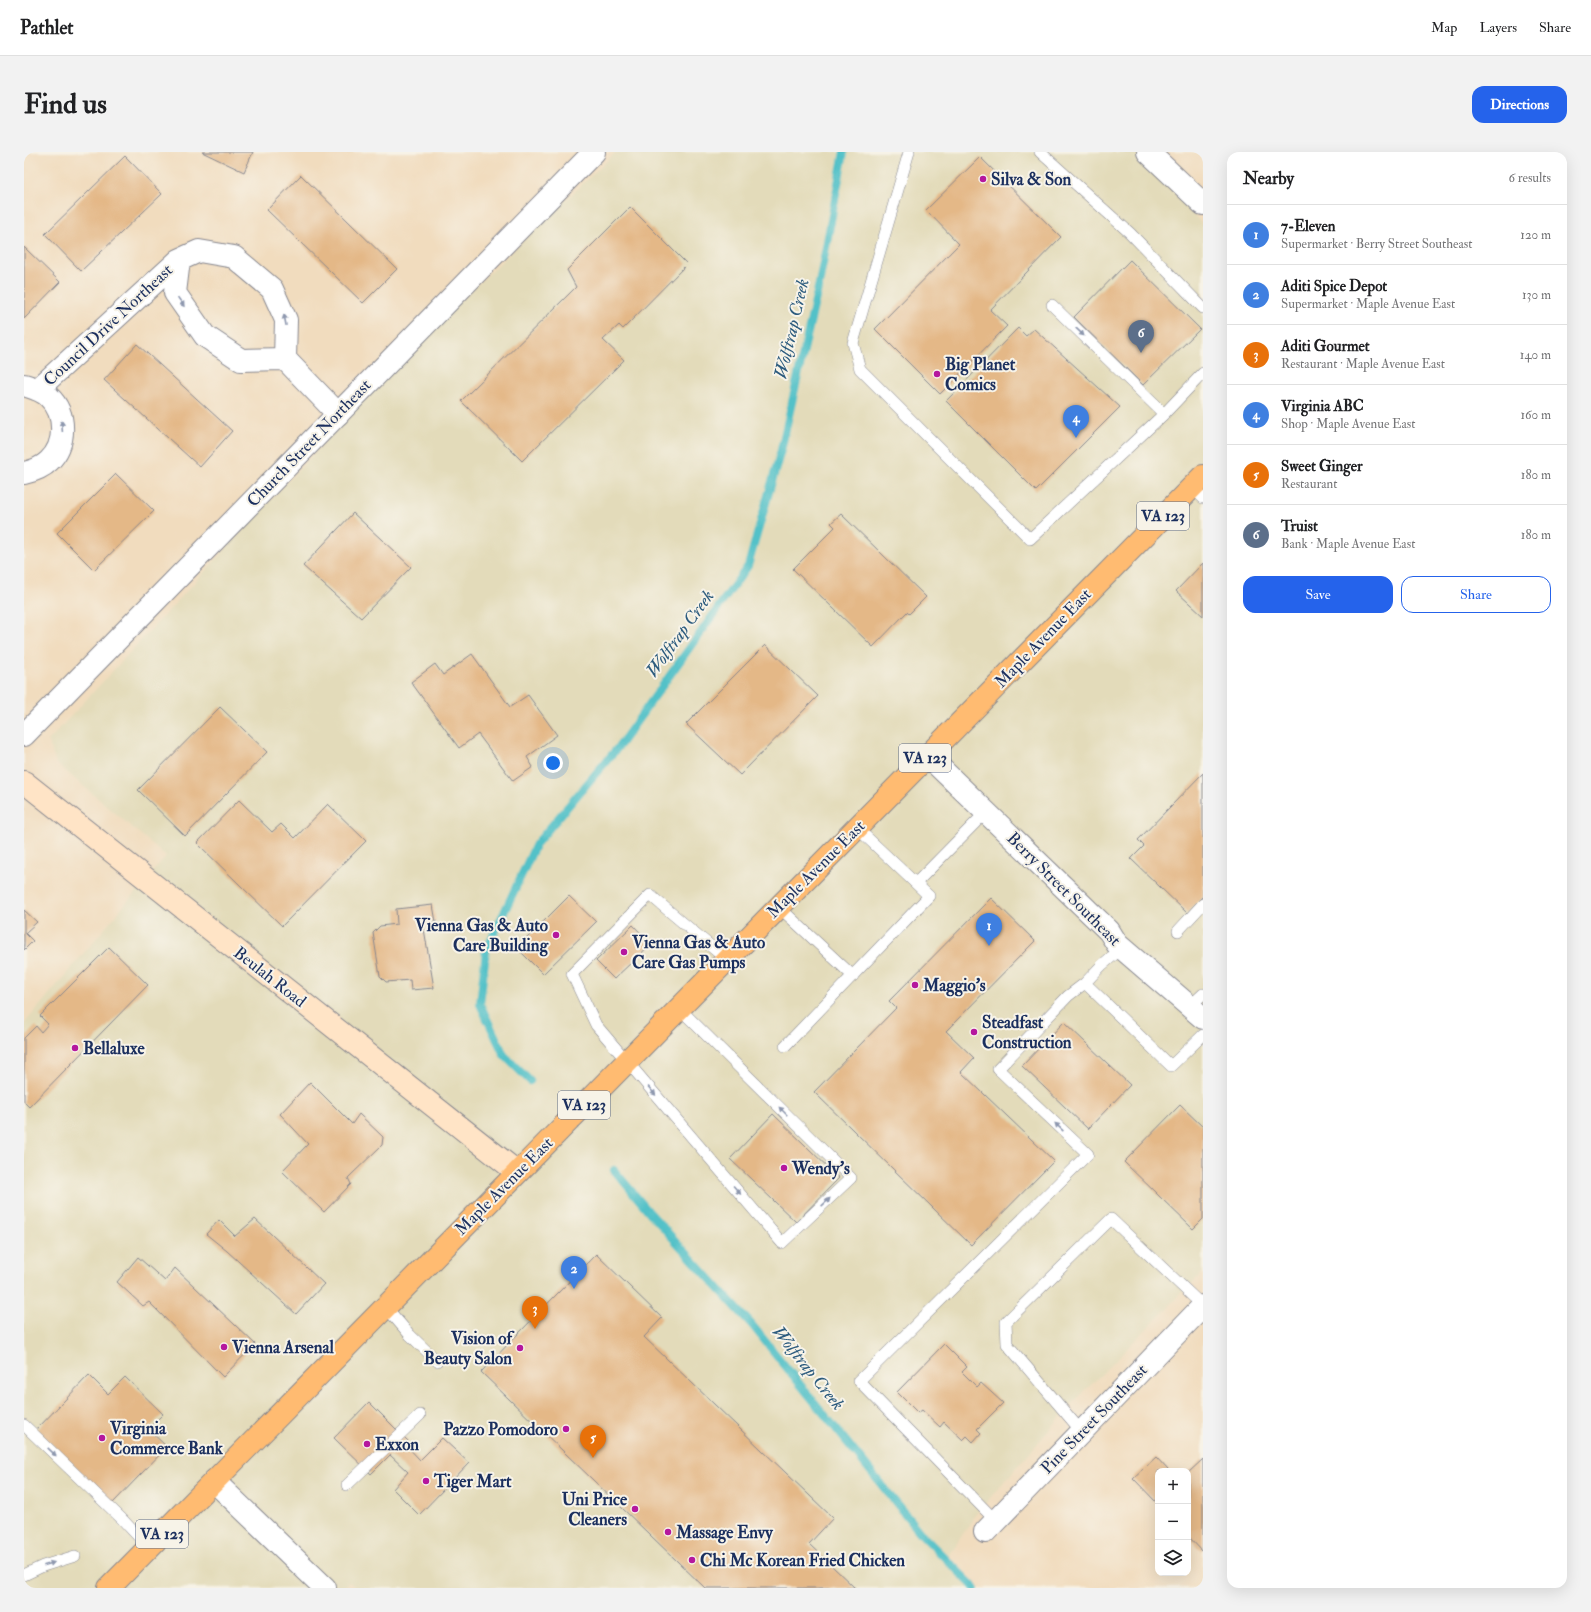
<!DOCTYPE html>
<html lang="en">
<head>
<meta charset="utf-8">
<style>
	body { margin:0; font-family:"IM FELL Double Pica",serif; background:#f2f2f2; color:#202124 }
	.controls { position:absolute; right:12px; bottom:12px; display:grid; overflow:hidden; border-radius:8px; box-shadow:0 4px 16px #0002 }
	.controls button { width:36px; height:36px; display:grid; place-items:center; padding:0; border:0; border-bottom:1px solid #e0e0e0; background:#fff; color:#202124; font:20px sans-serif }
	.you { position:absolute; left:529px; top:611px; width:14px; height:14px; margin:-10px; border:3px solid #fff; border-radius:50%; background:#1a73e8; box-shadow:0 0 0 6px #1a73e833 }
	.badge { display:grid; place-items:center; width:26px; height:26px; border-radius:50%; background:#2563eb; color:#fff; font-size:13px; font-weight:700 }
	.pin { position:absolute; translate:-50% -33px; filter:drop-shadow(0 1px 2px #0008) }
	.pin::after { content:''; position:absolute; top:21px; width:14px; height:12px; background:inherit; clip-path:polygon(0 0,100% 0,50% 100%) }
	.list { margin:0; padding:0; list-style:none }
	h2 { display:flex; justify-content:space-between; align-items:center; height:52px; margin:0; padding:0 16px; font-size:17px }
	h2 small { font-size:13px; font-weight:400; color:#757577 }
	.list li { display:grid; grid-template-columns:26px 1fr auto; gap:12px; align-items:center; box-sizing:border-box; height:60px; padding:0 16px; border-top:1px solid #e0e0e0 }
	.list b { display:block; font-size:15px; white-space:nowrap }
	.list p { margin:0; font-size:13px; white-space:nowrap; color:#757577 }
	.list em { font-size:13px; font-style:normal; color:#757577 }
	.actions { display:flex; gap:8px; padding:12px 16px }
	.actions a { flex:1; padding:9px 0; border:1px solid #2563eb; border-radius:12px; text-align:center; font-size:14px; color:#2563eb }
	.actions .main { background:#2563eb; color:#fff }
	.icon { flex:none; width:22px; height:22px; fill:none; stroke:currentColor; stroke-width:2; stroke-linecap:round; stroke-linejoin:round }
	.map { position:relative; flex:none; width:1179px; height:1436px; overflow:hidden; border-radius:12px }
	header { display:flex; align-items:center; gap:24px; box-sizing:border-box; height:56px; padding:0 20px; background:#fff; border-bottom:1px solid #e0e0e0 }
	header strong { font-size:19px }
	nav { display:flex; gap:22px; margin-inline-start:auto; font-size:14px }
	.intro { display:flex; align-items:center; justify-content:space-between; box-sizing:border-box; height:96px; padding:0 24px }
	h1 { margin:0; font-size:28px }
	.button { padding:10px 18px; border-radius:12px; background:#2563eb; color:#fff; font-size:14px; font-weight:700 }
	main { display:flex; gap:24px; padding:0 24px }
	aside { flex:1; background:#fff; border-radius:12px; box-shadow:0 4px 16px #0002 }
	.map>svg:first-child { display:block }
	.built { fill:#e3dbba }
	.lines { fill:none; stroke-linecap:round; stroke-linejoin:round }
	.stream { stroke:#53c1c8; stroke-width:8 }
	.building { fill:#e4b887 }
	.service-casing { stroke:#86868e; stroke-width:12 }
	.minor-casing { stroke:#86868e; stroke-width:24 }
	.tertiary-casing { stroke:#86868e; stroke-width:24 }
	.secondary-casing { stroke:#86868e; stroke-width:24 }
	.primary-casing { stroke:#86868e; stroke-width:24 }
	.service { stroke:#fff; stroke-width:11 }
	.minor { stroke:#fff; stroke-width:22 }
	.tertiary { stroke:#fff; stroke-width:22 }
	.secondary { stroke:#ffe4c6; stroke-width:22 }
	.primary { stroke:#ffbb71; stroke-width:22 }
	.oneway { fill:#8d97ae }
	.poi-dot { fill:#b5179e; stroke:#f7f3e8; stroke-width:1.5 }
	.labels { text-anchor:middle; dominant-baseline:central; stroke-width:4; stroke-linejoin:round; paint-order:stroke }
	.shield { fill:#f7f3e8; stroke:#5d6a87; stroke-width:1 }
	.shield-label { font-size:16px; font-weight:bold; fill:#1b2f5e }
	.poi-label { font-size:17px; font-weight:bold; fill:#1b2f5e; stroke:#f7f3e8; text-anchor:start }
	.street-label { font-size:17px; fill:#1b2f5e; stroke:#f7f3e8 }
	.water-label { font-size:18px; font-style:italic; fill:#2c5b7e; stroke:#f7f3e8 }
</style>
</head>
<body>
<header>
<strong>Pathlet</strong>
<nav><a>Map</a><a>Layers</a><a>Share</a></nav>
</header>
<div class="intro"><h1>Find us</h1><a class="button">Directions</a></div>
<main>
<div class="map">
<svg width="1179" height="1436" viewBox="0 0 1179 1436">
	<rect width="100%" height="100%" fill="#f7f3e8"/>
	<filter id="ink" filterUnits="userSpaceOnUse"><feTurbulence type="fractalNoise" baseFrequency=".025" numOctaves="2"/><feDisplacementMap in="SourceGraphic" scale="8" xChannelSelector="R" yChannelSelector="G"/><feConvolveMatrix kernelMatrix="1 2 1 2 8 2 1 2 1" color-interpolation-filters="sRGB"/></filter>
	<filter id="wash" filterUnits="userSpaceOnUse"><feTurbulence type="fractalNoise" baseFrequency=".012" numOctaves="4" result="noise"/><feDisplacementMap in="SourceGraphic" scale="16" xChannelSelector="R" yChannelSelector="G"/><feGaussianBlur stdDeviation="0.9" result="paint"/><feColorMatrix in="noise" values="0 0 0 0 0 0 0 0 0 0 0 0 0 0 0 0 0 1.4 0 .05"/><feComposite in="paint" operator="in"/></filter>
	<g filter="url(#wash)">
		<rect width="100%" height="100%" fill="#f1dcbe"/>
		<path class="built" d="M592,0h522l65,73v1047l-133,134 -94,108 -28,43 28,31h-620l-7,-6 -5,6h-320v-564l142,-168 -110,-93 -8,-22 364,-394z"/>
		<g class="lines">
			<path class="stream" d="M506,929l-26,-26 -24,-51 6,-53 50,-107 84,-99 128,-179 33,-116 38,-166 25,-132
				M590,1018l36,43 102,112 170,210 53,53"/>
		</g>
		<g id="blocks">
			<path class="building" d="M178,0h51l-9,20z
				M101,4l37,38 -81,77 -36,-37z
				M956,5l81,80 -71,73 17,16 -67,68 -65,-65 84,-85 -33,-34z
				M277,23l96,94 -34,34 -96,-93z
				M606,55l57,57 -64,65 -4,-4 -16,15 21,20 -102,101 -61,-60 115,-114 -9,-17z
				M0,95l36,35 -36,37z
				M1106,108l70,69 -57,56 -69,-68z
				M994,176l8,8 8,-7 86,78 -84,84 -90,-90z
				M113,192l95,87 -32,36 -96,-87z
				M92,322l38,37 -60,59 -37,-37z
				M329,361l58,54 -50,51 -58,-52z
				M817,362l85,83 -17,17 -2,-2 -34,35 -80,-78 42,-42 -4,-4z
				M1179,411v53l-27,-25z
				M741,493l53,51 -78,79 -54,-51z
				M448,502l38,53 18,-12 29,40 -30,22 6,10 -20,14 -35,-47 -19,14 -48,-66 24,-18 8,11z
				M196,555l47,45 -82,84 -47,-46z
				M1179,621v123l-16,17 -56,-54 13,-13 -6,-6z
				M215,648l33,32 9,-8 14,14 33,-34 38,37 -84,85 -85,-83z
				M545,744l27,26 -53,52 -26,-26z
				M967,746l44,43 -89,90 28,27 -13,14 93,89 -83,84 -157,-153 82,-84 -7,-7z
				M409,753l3,17 -13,1 11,65 -23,2 -1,-10 -24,2 -6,-6 -7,-43 7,-7 17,-2 -1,-15z
				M0,758l13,12 -12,11 8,8 -9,9z
				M609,773l18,19 -37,35 -18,-18z
				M85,795l39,38 -119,122 -5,-5v-64l12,-12 5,6 7,-8 -8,-8z
				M1040,870l66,63 -42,44 -66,-63z
				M286,930l42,42 7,-10 24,23 -1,8 -34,33 3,6 -27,28 -42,-41 26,-27 -28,-30z
				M1156,953l23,22v92l-10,10 -69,-67z
				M749,962l66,64 -43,44 -66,-63z
				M231,1067l69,65 -28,30 -69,-63 -21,-17 13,-14 16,16z
				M572,1102l66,64 -18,19 189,181 -24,26 46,44h-150l-224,-216z
				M114,1105l27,24 10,-13 80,76 -32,33 -74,-75 -6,4 -26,-24z
				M920,1192l23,23 -5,5 15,15 4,-4 22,20 -26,26 4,4 -8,9 -6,-6 -4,4 -19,-18 -4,5 -18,-17 -4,3 -21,-21z
				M65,1223l19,19 17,-17 38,37 -15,15 19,18 -54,56 -77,-73z
				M345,1250l39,39 -3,3 15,16 22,-22 27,25 -50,52 -26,-26 15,-17 -18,-17 -19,19 -37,-36z
				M1132,1305l13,14h-11v33l-25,-26z
				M1179,1307v93l-15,-16v-63z"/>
		</g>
	</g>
	<g filter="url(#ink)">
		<use href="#blocks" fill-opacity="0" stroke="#86868e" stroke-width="1"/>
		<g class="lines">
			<defs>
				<path id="service" d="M885,0l-56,191 7,26 170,170 134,-125 39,-41
					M1016,0l90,81 73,75
					M1028,153l112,109
					M1168,335l11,11
					M892,731l70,-71
					M755,755l74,69
					M1154,779l25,-27
					M1061,831l86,83 32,-31
					M1166,854l13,-12
					M655,856l172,170 -69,65 -186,-218 -24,-51 78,-79 77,65
					M761,894l144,-150 -72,-68
					M361,1154l25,29 27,26
					M0,1273l97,93 28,30
					M1058,1280l-75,-88 -1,-22 105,-103 92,87
					M323,1333l73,-70
					M971,1368l-136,-139 229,-227 -90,-85 70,-73 17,-13 17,-18 20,-17
					M0,1423l19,-9 32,-10"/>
				<path id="minor" d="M261,207l-44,1 -36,-24 -30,-43 4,-33 20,-9 35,6 38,32 14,31 -1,39 53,55
					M0,233c9,3 18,5 25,12 18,17 17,48 0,64 -7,7 -16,10 -25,12
					M14,237l141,-129
					M904,604l181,175 8,13 86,74
					M961,1380l218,-226"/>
				<path id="tertiary" d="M1124,0l55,52
					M0,583l570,-583
					M190,1329l111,107"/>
				<path id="secondary" d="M0,630l493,390"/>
				<path id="primary" d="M85,1436l1094,-1112"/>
			</defs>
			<use href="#service" class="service-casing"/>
			<use href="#minor" class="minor-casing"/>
			<use href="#tertiary" class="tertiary-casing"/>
			<use href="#secondary" class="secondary-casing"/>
			<use href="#primary" class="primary-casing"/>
			<use href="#service" class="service"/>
			<use href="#minor" class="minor"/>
			<use href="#tertiary" class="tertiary"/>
			<use href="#secondary" class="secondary"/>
			<use href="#primary" class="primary"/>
		</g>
		<defs><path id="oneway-solid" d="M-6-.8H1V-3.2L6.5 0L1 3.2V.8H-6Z"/></defs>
		<g class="oneway">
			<use href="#oneway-solid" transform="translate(157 150) rotate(55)"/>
			<use href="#oneway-solid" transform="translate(261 168) rotate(-101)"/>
			<use href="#oneway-solid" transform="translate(1056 180) rotate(44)"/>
			<use href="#oneway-solid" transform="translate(38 274) rotate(-94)"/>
			<use href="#oneway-solid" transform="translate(628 939) rotate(49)"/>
			<use href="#oneway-solid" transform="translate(759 959) rotate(-135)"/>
			<use href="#oneway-solid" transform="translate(1035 975) rotate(-137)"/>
			<use href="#oneway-solid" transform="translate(713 1038) rotate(49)"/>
			<use href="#oneway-solid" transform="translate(802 1050) rotate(-43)"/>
			<use href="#oneway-solid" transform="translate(28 1300) rotate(44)"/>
			<use href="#oneway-solid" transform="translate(25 1412) rotate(-18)"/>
		</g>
	</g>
	<g class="poi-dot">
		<circle cx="959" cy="27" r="4"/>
		<circle cx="913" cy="222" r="4"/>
		<circle cx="532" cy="783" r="4"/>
		<circle cx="600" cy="800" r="4"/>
		<circle cx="891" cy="833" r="4"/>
		<circle cx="950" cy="880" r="4"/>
		<circle cx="51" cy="896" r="4"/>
		<circle cx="760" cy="1016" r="4"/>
		<circle cx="200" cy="1195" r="4"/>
		<circle cx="496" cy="1196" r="4"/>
		<circle cx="542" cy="1277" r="4"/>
		<circle cx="78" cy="1286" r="4"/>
		<circle cx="343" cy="1292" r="4"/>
		<circle cx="402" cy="1329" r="4"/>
		<circle cx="611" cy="1357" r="4"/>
		<circle cx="644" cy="1380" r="4"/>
		<circle cx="668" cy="1408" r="4"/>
	</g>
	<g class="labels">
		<g class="shield">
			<rect x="1113" y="350" width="52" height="28" rx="3"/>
			<rect x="875" y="592" width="52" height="28" rx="3"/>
			<rect x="534" y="939" width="52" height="28" rx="3"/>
			<rect x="112" y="1368" width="52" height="28" rx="3"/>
		</g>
		<g class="shield-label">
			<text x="1139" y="364">VA 123</text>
			<text x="901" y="606">VA 123</text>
			<text x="560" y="953">VA 123</text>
			<text x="138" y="1382">VA 123</text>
		</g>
		<g class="poi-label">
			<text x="967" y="27">Silva &amp; Son</text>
			<text x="921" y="212">Big Planet<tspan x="921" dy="20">Comics</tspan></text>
			<text x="524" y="773" text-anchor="end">Vienna Gas &amp; Auto<tspan x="524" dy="20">Care Building</tspan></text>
			<text x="608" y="790">Vienna Gas &amp; Auto<tspan x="608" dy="20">Care Gas Pumps</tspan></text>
			<text x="899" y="833">Maggio's</text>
			<text x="958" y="870">Steadfast<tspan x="958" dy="20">Construction</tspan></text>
			<text x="59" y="896">Bellaluxe</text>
			<text x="768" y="1016">Wendy's</text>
			<text x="488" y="1186" text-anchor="end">Vision of<tspan x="488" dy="20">Beauty Salon</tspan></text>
			<text x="208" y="1195">Vienna Arsenal</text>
			<text x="86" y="1276">Virginia<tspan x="86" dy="20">Commerce Bank</tspan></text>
			<text x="534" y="1277" text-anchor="end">Pazzo Pomodoro</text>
			<text x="351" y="1292">Exxon</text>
			<text x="410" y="1329">Tiger Mart</text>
			<text x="603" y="1347" text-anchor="end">Uni Price<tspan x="603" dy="20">Cleaners</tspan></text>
			<text x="652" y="1380">Massage Envy</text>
			<text x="676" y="1408">Chi Mc Korean Fried Chicken</text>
		</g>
		<g class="street-label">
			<text transform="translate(84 173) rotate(-43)">Council Drive Northeast</text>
			<text transform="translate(285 291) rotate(-46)">Church Street Northeast</text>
			<text transform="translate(1019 486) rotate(-46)">Maple Avenue East</text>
			<text transform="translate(792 717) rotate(-45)">Maple Avenue East</text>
			<text transform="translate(1040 737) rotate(45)">Berry Street Southeast</text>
			<text transform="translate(246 825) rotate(38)">Beulah Road</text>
			<text transform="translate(480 1034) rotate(-45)">Maple Avenue East</text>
			<text transform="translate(1070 1267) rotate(-46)">Pine Street Southeast</text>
		</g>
		<g class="water-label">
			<text transform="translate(768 177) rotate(-77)">Wolftrap Creek</text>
			<text transform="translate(656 482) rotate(-54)">Wolftrap Creek</text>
			<text transform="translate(784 1216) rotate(51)">Wolftrap Creek</text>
		</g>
	</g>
</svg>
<div class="controls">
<button>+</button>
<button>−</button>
<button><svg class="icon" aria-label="layers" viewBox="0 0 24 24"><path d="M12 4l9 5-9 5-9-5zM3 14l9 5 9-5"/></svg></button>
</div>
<div class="you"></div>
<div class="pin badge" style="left:965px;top:794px;background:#3f7fe0">1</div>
<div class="pin badge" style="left:550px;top:1137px;background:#3f7fe0">2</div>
<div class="pin badge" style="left:511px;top:1177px;background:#e8710a">3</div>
<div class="pin badge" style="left:1052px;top:286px;background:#3f7fe0">4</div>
<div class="pin badge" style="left:569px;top:1306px;background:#e8710a">5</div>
<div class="pin badge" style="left:1117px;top:201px;background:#5c6f8a">6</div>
</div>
<aside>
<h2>Nearby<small>6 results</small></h2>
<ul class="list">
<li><span class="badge" style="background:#3f7fe0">1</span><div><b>7-Eleven</b><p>Supermarket · Berry Street Southeast</p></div><em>120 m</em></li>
<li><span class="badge" style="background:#3f7fe0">2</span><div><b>Aditi Spice Depot</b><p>Supermarket · Maple Avenue East</p></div><em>130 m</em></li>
<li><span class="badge" style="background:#e8710a">3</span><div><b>Aditi Gourmet</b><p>Restaurant · Maple Avenue East</p></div><em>140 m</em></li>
<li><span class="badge" style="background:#3f7fe0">4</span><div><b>Virginia ABC</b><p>Shop · Maple Avenue East</p></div><em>160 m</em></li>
<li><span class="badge" style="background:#e8710a">5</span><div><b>Sweet Ginger</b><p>Restaurant</p></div><em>180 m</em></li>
<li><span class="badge" style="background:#5c6f8a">6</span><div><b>Truist</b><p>Bank · Maple Avenue East</p></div><em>180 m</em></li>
</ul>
<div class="actions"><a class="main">Save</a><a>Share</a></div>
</aside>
</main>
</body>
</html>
